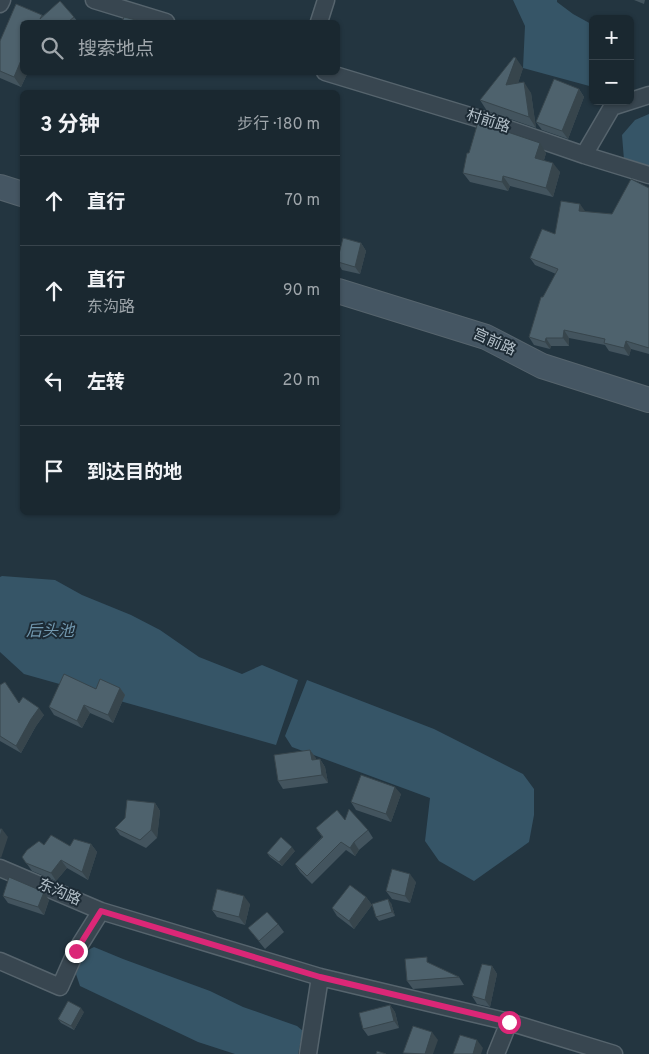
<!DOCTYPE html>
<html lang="zh">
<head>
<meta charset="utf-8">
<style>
	body { margin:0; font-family:Overpass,"Noto Sans SC",sans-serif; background:#27343c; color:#f1f3f6 }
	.controls { position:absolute; right:15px; top:15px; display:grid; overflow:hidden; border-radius:8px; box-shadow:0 1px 4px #0004 }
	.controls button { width:45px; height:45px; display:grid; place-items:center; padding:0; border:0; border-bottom:1px solid #38444c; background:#1a2830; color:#f1f3f6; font:25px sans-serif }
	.stop { position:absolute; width:15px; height:15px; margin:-11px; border:4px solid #db2777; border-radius:50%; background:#fff }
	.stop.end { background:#db2777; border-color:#fff; box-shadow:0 1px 5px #0008 }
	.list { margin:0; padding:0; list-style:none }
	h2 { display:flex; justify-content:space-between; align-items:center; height:65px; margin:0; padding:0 20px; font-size:21px }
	h2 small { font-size:16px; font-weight:400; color:#9fa6ab }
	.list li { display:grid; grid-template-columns:32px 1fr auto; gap:15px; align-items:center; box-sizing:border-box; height:90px; padding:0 20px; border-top:1px solid #38444c }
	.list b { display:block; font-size:19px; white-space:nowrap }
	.list p { margin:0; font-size:16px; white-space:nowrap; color:#9fa6ab }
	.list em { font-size:16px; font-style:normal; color:#9fa6ab }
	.icon { flex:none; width:28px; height:28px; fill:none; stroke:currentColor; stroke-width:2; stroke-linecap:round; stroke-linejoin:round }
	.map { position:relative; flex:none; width:649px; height:1054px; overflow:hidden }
	.search { position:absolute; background:#1a2830; box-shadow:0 1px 4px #0004; left:20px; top:20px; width:320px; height:55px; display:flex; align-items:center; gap:12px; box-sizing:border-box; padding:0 18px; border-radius:8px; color:#9fa6ab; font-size:19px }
	.panel { position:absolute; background:#1a2830; box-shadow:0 1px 4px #0004; left:20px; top:90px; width:320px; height:425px; border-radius:8px }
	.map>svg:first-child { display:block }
	.water { fill:#365567 }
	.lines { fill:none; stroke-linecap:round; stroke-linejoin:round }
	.street-casing { stroke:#56646d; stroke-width:19 }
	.secondary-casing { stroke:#56646d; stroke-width:26 }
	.street { stroke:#384650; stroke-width:16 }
	.secondary { stroke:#455663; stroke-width:24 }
	.wall { fill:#43545e }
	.shaded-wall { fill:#37454c }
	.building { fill:#4e626d; stroke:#37454c }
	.route { stroke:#db2777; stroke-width:6 }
	.labels { text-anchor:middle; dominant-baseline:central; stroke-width:4; stroke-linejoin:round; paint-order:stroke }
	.street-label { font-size:15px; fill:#b4c1ca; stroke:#1d2b35 }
	.water-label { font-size:16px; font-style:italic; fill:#7298af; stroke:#1d2b35 }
</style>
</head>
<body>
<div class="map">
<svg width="649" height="1054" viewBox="0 0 649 1054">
	<rect width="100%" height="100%" fill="#233540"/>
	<path class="water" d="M513,0h44v2l16,12 20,11v62l-70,-19 2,-42z
		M649,114v53l-25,-7 -2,-25 13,-15z
		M2,576l53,4 27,15 49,20 29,15 39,27 43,17 20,-9 36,15 -22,65 -252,-71 -24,-22v-75z
		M307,680l127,49 89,45 11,15v26l-5,27 -55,39 -35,-20 -14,-20 5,-43 -138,-51 -7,-11z
		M94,947l29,12 87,32 33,16 54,19 6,5 -5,23h-63l-37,-12 -118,-56 -4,-12 8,-22z"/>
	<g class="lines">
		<defs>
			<path id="street" d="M94,0l72,22
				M0,4l2,-4
				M319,22l7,-22
				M325,72l155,47 104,36 65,20
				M584,155l28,-48 37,-12
				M0,868l101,43 219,66 189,45 -13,32
				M0,961l60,26 16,-36 25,-40
				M509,1022l105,32
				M308,1054l12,-77"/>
			<path id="secondary" d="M0,187l22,7
				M338,291l148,46 56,29 107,34"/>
		</defs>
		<use href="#street" class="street-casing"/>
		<use href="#secondary" class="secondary-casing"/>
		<use href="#street" class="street"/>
		<use href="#secondary" class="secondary"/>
	</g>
	<path class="wall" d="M634,0h11l-1,4z
		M60,1l14,16 4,5h-56v50h6l-7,15 -21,-9v-37l16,-37 26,11 1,1z
		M523,68l-5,15 13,10 5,35 -49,-17 -7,-11z
		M579,89l5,8 -16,42 -26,-9 -6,-8z
		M469,153h77l-2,7 16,12 -7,25 -43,-11 -2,5 -38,-9 -7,-9z
		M649,188v166l-18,-5 -2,7 -20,-5 -4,-6 -36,-7v8h-18l-1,3 -16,-4 -5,-8 14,-40 13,-23 -21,-9 -5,-7 25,-24 30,-22 27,2z
		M361,243l5,8 -6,23 -18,-4 -4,-7v-5z
		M0,685l19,18 25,12 -8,11 -15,27 -21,-12z
		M120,688l5,7 -12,28 -23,-10 -8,15 -28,-13 -5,-8 47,-18z
		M316,758v1h4l5,8 3,16 -45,6 -5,-8z
		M401,794l-10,28 -35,-12 -5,-8z
		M155,803l5,8 -3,27 -11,10 -26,-13 -5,-7z
		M345,820l23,10 5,8 -14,12 -4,6 -9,-6 -34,34 -12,-12 -5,-8 27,-27 -6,-9z
		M91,844l6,8 -9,28 -21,-12 -11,13 -24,-10 -10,-14 22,-12 26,1z
		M295,851l-13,15 -12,-9 -3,-4z
		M416,882l-6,21 -18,-4 -6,-8z
		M3,896l46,4 -5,15 -36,-12z
		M366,897l6,8 -18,24 -17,-13 -5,-8z
		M391,903l4,13 -16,5 -3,-4z
		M250,904l-5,21 -28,-8 -5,-7z
		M278,924l6,8 -19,17 -17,-21z
		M492,966l5,8 -7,33 -13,-3 -5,-8z
		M459,977l5,8 -51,4 -6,-8z
		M390,1005l5,7 4,16 -31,8 -5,-7z
		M84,1012l-10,18 -13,-7 -3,-4z"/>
	<path class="shaded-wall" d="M22,58v14h6l-7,15 -7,-10z
		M516,58l7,10 -9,28 -8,-11z
		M524,82l7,11 5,35 -7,-11z
		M579,89l5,8 -16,42 -6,-8z
		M540,143l6,10 -4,14 -7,-9z
		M553,163l7,9 -7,25 -7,-9z
		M503,176l7,10 -2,5 -6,-9z
		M580,204l5,7h-6z
		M361,243l5,8 -6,23 -5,-7z
		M564,330l5,8v8l-6,-8z
		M546,338l5,8 -1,3 -5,-7z
		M626,341l5,8 -2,7 -5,-8z
		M120,688l5,7 -12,28 -5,-8z
		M84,705l6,8 -8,15 -5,-7z
		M39,708l5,7 -8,11 -15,27 -5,-7 15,-27z
		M310,750l6,8 1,10 -5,-8z
		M320,759l5,8 3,16 -6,-8z
		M395,787l6,7 -10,28 -5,-8z
		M155,803l5,8 -3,27 -6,-8z
		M2,829l6,8 -7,21 -1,-1v-20z
		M354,842l5,8 -4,6 -5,-8z
		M91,844l6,8 -9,28 -6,-8z
		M292,847l3,4 -13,15 -3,-4z
		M61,860l6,8 -11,13 -5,-8z
		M410,874l6,8 -6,21 -5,-7z
		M44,892l5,8 -5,15 -6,-8z
		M244,896l6,8 -5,21 -6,-8z
		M366,897l6,8 -18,24 -5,-8z
		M388,899l3,4 4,13 -3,-4z
		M492,966l5,8 -7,33 -5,-7z
		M390,1005l5,7 4,16 -5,-7z
		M81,1008l3,4 -10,18 -3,-4z
		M432,1032l6,8 -5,14h-8z
		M477,1040l6,8 -2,6h-8z"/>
	<path class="building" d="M60,1l14,16 -6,5h-46v36l-8,19 -14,-6v-30l16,-37 26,11 -2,4z
		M124,17l20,5h-22z
		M514,57l2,1 -10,27 18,-3 5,35 -49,-17z
		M554,79l25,10 -17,42 -26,-9z
		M478,122l62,21 -5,15 18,5 -7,25 -43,-12 -1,6 -39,-9 4,-20h2z
		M631,179l18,9v160l-23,-7 -2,7 -20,-5 1,-4 -41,-9 -1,8h-17l-1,4 -16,-5 12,-40h2l15,-28 -28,-11 12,-29 13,5 6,-33 19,3 -1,7 33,3z
		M343,238l18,5 -6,24 -17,-5v-4z
		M64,674l32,15 4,-10 20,9 -12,27 -24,-10 -7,16 -28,-14z
		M5,682l14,21 4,-6 16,11 -8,11 -15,27 -16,-10v-51z
		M310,750l2,10 8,-1 2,16 -44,6 -4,-26z
		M361,775l34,12 -9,27 -35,-12z
		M127,800l28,3 -4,27 -11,10 -25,-12 10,-10z
		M349,809l19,21 -14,12 -4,6 -9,-6 -34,34 -12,-12 28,-27 -7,-9 21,-18 8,10z
		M0,829h2l-2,8z
		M51,835l19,11 4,-7 17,5 -9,28 -21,-12 -10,13 -25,-10 -4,-6 5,-7 12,-9 5,4z
		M281,837l11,10 -13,15 -12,-9z
		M392,869l18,5 -5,22 -19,-5z
		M9,877l35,15 -6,15 -35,-11z
		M350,885l16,12 -17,24 -17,-13z
		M217,889l27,7 -5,21 -27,-7z
		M388,899l4,13 -16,5 -4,-13z
		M267,912l11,12 -19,17 -11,-13z
		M427,957v5l32,15 -52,4 -2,-22z
		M482,964l10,2 -7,34 -13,-4z
		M68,1001l13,7 -10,18 -13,-7z
		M390,1005l4,16 -31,8 -4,-16z
		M413,1026l19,6 -7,22 -22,-1z
		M460,1035l17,5 -4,14h-20z
		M377,1051l9,3h-10z"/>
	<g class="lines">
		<path class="route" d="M76,951l25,-40 219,66 189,45"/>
	</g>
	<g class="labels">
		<g class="street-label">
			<text transform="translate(488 122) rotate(18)">村前路</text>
			<text transform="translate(494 343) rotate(24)">宫前路</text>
			<text transform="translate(59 893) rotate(23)">东沟路</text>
		</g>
		<g class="water-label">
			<text x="50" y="632">后头池</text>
		</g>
	</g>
</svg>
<div class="controls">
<button>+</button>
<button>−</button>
</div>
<div class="stop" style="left:509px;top:1022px"></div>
<div class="stop end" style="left:76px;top:951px"></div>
<div class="search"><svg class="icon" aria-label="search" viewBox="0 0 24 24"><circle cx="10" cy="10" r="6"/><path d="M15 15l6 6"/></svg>搜索地点</div>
<section class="panel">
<h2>3 分钟<small>步行 · 180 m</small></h2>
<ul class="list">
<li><svg class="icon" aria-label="ahead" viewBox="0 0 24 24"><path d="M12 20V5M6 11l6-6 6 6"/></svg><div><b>直行</b></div><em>70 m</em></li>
<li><svg class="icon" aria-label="ahead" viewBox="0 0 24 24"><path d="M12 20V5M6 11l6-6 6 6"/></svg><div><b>直行</b><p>东沟路</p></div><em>90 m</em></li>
<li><svg class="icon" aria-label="left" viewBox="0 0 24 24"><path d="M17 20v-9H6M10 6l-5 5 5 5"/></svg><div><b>左转</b></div><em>20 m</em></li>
<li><svg class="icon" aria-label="arrive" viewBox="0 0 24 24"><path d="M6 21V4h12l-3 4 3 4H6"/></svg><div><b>到达目的地</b></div></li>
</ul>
</section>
</div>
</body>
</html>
